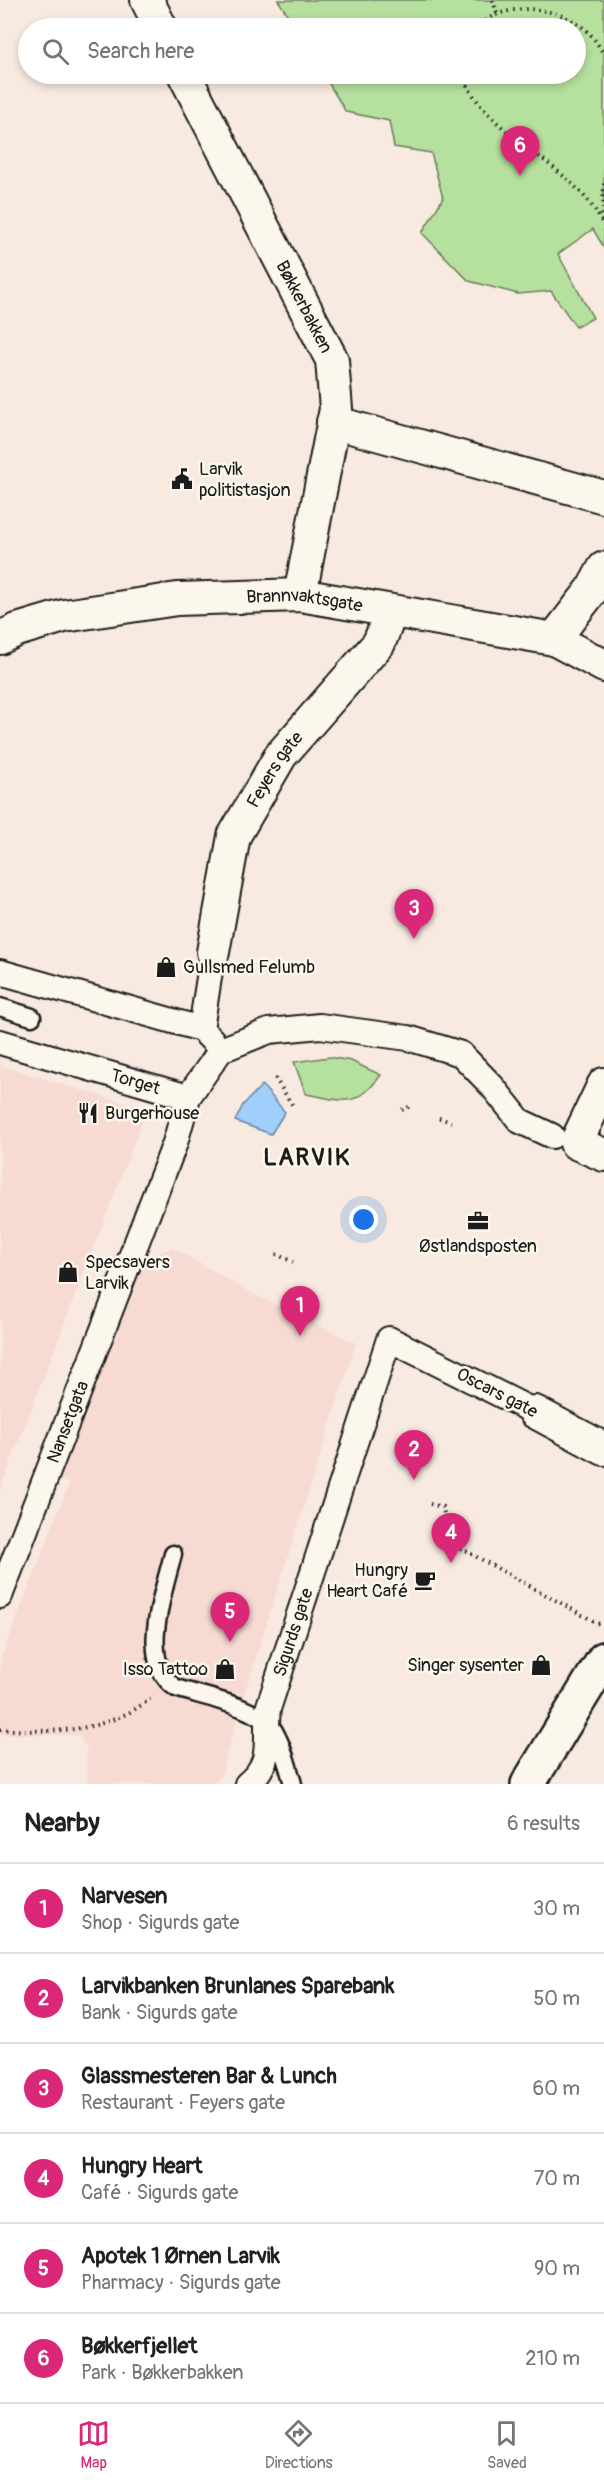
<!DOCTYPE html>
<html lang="en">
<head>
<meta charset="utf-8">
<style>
	body { margin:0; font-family:Pangolin,sans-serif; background:#f6f6f6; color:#202124 }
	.you { position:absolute; left:364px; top:1220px; width:21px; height:21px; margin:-15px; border:4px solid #fff; border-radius:50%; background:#1a73e8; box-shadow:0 0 0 9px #1a73e833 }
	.badge { display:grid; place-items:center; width:39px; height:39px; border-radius:50%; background:#db2777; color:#fff; font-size:20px; font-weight:700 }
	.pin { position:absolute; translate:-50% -50px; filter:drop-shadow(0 2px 3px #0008) }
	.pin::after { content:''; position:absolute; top:32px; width:21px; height:18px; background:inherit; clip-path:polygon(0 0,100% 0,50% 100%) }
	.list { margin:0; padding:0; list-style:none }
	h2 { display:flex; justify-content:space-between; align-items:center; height:78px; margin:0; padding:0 24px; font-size:26px }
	h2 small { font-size:20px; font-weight:400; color:#757577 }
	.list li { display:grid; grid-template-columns:39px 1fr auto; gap:18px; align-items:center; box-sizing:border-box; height:90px; padding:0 24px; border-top:2px solid #e0e0e0 }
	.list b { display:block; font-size:22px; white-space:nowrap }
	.list p { margin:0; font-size:20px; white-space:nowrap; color:#757577 }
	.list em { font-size:20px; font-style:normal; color:#757577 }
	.icon { flex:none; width:33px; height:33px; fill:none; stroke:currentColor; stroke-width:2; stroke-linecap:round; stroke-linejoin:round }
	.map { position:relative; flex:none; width:604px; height:1784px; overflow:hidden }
	.search { position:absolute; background:#fff; box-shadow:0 3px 9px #0003; left:18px; right:18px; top:18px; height:66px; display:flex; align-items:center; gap:15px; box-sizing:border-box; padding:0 21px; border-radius:33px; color:#757577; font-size:22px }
	.sheet { height:618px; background:#fff }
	nav { display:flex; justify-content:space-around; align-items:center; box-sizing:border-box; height:84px; border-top:2px solid #e0e0e0; background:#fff; font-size:16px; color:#757577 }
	nav a { display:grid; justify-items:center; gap:3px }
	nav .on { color:#db2777 }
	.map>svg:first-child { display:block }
	.built { fill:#f7dbd3 }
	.green { fill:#b6e09e; stroke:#697e5d; stroke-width:1.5 }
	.water { fill:#a0cffb; stroke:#6b87a2; stroke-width:1.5 }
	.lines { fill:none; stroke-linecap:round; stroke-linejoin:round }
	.service-casing { stroke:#1c1c1c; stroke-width:21 }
	.pedestrian-casing { stroke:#1c1c1c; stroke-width:28 }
	.minor-casing { stroke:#1c1c1c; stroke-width:36 }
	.secondary-casing { stroke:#1c1c1c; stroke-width:38 }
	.path { stroke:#1c1c1c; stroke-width:4; stroke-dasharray:1.5 4.5; stroke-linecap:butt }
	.service { stroke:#fbf7ec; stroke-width:16 }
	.pedestrian { stroke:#fbf7ec; stroke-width:24 }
	.minor { stroke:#fbf7ec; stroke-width:32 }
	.secondary { stroke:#fbf7ec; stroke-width:33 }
	.labels { text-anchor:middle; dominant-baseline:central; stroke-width:5; stroke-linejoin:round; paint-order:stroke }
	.street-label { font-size:18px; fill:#1c1c1c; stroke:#fbf7ec }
	.poi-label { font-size:18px; fill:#1c1c1c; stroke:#fbf7ec; text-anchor:start }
	.district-label { font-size:24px; font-weight:bold; letter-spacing:1.5px; fill:#1c1c1c; stroke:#fbf7ec }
</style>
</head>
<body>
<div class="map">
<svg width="604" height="1784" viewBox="0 0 604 1784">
	<rect width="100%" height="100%" fill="#f9eae1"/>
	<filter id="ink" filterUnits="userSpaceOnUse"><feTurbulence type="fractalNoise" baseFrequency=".0167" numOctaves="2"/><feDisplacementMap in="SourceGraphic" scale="12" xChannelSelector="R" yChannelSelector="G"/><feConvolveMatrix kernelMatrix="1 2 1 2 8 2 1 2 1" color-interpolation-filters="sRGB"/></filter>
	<g filter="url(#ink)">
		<path class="built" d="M0,1065l147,45 -147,380z
			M172,1247l85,49 99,47 -112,352 -23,81 -10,8h-124l-1,-40h-4l-1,-9h-81v-74l69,-178 -12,-5 87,-219z"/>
		<path class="green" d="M278,0h326v248l-11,-19 -35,25 35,64 -17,9 -25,-36 -33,3 -49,-13 -47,-48 21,-35 -12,-45 -37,-6 -5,-26 -43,-9 -23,-38h253v-46h-280z
			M329,1057l22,4 30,14c-25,34 -37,26 -75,19l-12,-32z"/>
		<path class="water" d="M262,1085l23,27 -14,22 -36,-13 8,-16z"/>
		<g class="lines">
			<defs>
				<path id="service" d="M0,1007l32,10
					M173,1554c-9,38 -36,108 3,134 27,9 82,18 98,43 9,16 14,35 19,53"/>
				<g id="pedestrian">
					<path d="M0,972l201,57"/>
					<path d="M212,1040l-11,-11 12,-77"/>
					<path id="s1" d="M0,1042l188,55 -13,46 -175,453"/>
					<path d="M188,1097l33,-47 48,-19 51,-5 88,12 53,16 31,32 28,35 32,15"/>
					<path id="s2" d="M247,1784c28,-23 17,-42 21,-75l121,-370 146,73"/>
				</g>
				<g id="minor">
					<path d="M147,0l14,28"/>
					<path id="s3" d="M184,74l148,286 4,49 -36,186"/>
					<path d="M333,422l271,75"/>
					<path id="s4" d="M0,638l17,-8 47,-14 113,-17 123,-4 254,44 50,27"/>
					<path d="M554,639l38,-49 12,-22"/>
					<path id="s5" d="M213,952l21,-116 47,-81 98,-112 12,-31"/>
					<path d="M604,1084l-28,59 28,12"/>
					<path d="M535,1412l69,37"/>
				</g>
				<path id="secondary" d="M528,1784l76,-125"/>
			</defs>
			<use href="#service" class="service-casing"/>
			<use href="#pedestrian" class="pedestrian-casing"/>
			<use href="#minor" class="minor-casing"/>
			<use href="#secondary" class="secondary-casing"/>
			<path class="path" d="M493,0l4,14
				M476,28c28,-28 82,-23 111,3 7,6 12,16 17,23
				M462,74c26,66 112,88 142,152
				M602,221l2,-38
				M275,1078l18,28
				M402,1110l9,-4
				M439,1118l12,4
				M276,1254l17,8
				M430,1504l13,3 3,20 9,18 144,79
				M0,1729c54,4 106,4 150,-30"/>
			<use href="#service" class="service"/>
			<use href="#pedestrian" class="pedestrian"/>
			<use href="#minor" class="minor"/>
			<use href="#secondary" class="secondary"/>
		</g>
	</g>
	<defs>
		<symbol id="civic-bare" viewBox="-9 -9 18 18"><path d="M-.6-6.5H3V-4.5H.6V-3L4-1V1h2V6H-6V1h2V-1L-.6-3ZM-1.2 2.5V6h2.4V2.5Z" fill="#1c1c1c" stroke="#fbf7ec" stroke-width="2.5" paint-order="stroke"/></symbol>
		<symbol id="shop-bare" viewBox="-9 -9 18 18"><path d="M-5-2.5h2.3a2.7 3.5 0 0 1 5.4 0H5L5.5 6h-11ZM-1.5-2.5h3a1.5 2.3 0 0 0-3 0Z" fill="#1c1c1c" stroke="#fbf7ec" stroke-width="2.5" paint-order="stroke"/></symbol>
		<symbol id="restaurant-bare" viewBox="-9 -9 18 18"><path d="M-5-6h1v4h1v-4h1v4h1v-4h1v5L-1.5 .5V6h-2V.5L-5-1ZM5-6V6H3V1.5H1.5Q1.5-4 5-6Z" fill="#1c1c1c" stroke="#fbf7ec" stroke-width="2.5" paint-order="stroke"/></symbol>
		<symbol id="office-bare" viewBox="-9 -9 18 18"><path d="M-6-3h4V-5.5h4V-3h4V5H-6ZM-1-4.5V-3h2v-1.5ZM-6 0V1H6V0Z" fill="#1c1c1c" stroke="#fbf7ec" stroke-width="2.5" paint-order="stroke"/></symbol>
		<symbol id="cafe-bare" viewBox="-9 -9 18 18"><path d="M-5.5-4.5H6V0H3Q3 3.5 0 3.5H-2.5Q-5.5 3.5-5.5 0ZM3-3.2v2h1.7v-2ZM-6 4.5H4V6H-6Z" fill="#1c1c1c" stroke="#fbf7ec" stroke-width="2.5" paint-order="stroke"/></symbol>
	</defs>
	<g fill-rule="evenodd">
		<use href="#civic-bare" x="167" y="464" width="30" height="30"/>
		<use href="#shop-bare" x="151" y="952" width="30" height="30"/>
		<use href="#restaurant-bare" x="73" y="1098" width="30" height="30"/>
		<use href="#office-bare" x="463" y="1206" width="30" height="30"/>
		<use href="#shop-bare" x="53" y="1257" width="30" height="30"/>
		<use href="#cafe-bare" x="410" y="1565" width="30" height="30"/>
		<use href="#shop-bare" x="526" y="1650" width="30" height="30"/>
		<use href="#shop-bare" x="210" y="1654" width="30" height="30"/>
	</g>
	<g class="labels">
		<g class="street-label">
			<text stroke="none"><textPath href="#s3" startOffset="262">Bøkkerbakken</textPath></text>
			<text stroke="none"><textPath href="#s4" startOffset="310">Brannvaktsgate</textPath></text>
			<text stroke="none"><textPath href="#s5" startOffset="196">Feyers gate</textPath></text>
			<text stroke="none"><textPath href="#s1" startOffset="141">Torget</textPath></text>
			<text transform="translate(497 1393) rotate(27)">Oscars gate</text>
			<text transform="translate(68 1422) rotate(-69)">Nansetgata</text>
			<text stroke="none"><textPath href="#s2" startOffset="162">Sigurds gate</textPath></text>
		</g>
		<g class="poi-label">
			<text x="199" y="469">Larvik<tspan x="199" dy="21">politistasjon</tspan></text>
			<text x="183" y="967">Gullsmed Felumb</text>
			<text x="105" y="1113">Burgerhouse</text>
			<text x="478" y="1246" text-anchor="middle">Østlandsposten</text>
			<text x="85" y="1262">Specsavers<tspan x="85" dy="21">Larvik</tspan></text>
			<text x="408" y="1570" text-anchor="end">Hungry<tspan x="408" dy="21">Heart Café</tspan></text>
			<text x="524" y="1665" text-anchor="end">Singer sysenter</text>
			<text x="208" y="1669" text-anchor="end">Isso Tattoo</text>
		</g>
		<g class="district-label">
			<text x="307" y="1157">LARVIK</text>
		</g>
	</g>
</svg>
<div class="you"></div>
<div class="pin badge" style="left:300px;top:1336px">1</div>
<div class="pin badge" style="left:414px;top:1480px">2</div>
<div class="pin badge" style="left:414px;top:939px">3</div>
<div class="pin badge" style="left:451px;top:1563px">4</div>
<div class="pin badge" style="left:230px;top:1642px">5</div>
<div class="pin badge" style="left:520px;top:176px">6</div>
<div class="search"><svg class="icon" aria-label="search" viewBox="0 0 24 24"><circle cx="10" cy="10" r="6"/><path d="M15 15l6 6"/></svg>Search here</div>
</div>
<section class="sheet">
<h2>Nearby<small>6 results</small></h2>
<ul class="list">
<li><span class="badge">1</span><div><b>Narvesen</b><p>Shop · Sigurds gate</p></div><em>30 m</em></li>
<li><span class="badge">2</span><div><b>Larvikbanken Brunlanes Sparebank</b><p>Bank · Sigurds gate</p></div><em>50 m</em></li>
<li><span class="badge">3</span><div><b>Glassmesteren Bar &amp; Lunch</b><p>Restaurant · Feyers gate</p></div><em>60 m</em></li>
<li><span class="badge">4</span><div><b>Hungry Heart</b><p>Café · Sigurds gate</p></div><em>70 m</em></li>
<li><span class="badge">5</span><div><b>Apotek 1 Ørnen Larvik</b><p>Pharmacy · Sigurds gate</p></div><em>90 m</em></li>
<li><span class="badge">6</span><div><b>Bøkkerfjellet</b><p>Park · Bøkkerbakken</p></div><em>210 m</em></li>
</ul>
</section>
<nav>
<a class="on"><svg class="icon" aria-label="map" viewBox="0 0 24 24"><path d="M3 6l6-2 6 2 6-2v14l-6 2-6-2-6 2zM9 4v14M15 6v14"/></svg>Map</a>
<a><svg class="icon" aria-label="directions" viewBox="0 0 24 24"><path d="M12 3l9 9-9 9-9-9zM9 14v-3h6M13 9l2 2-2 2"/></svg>Directions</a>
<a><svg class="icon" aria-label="saved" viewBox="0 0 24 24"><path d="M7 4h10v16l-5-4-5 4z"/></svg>Saved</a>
</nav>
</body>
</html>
